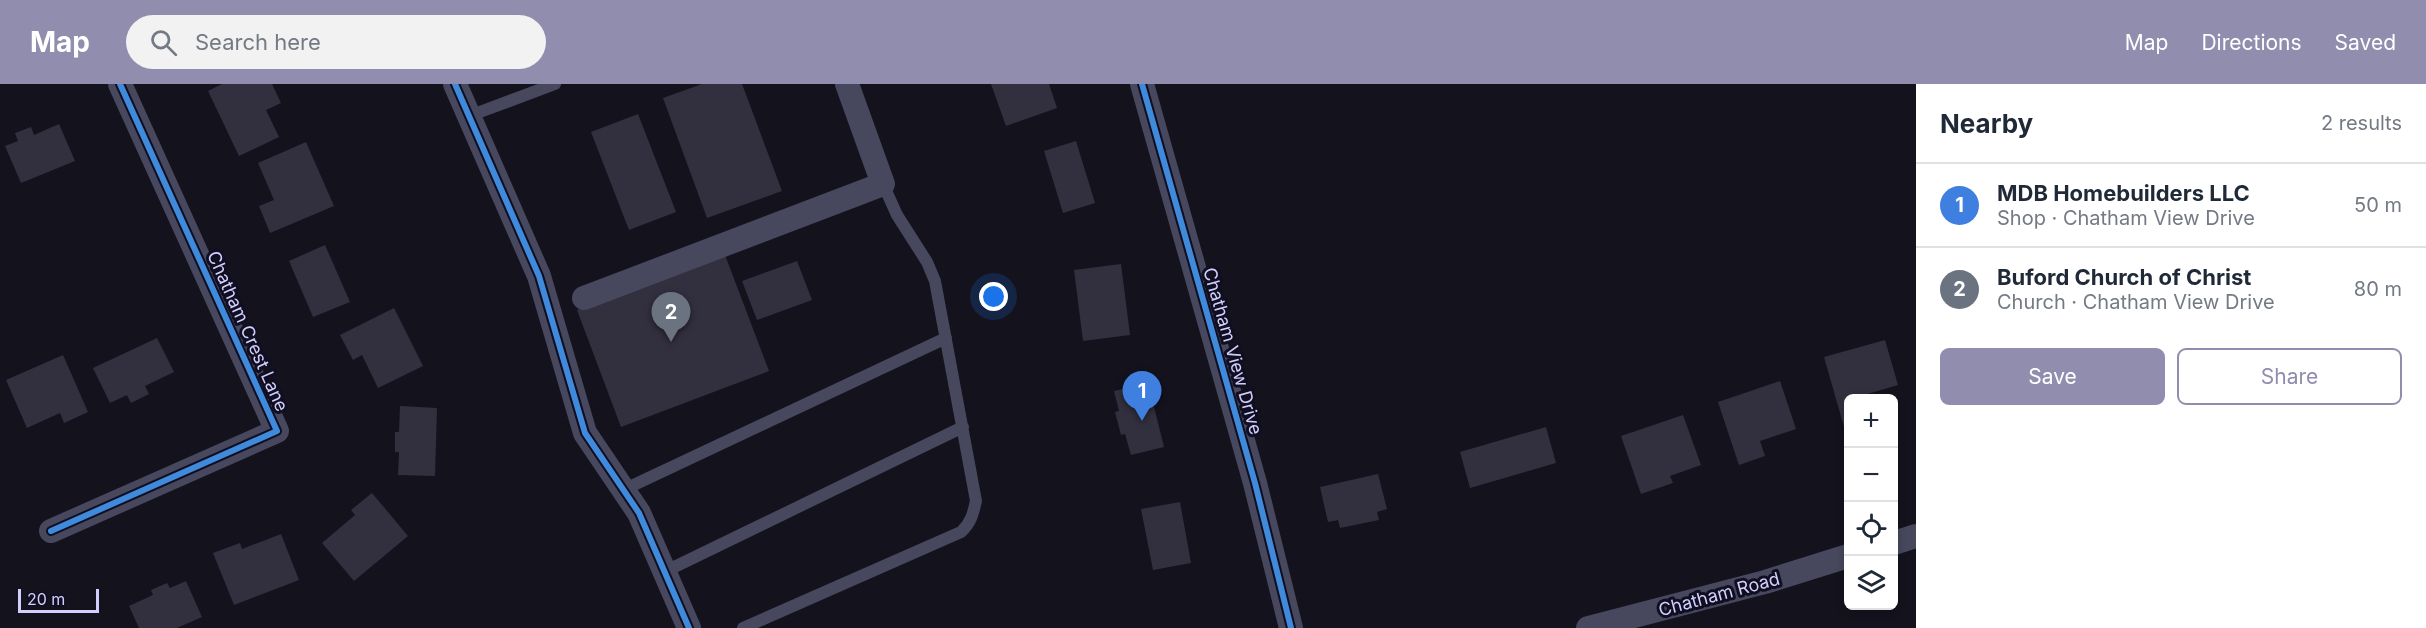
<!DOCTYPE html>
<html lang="en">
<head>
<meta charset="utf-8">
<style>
	body { margin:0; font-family:Inter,sans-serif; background:#f2f2f3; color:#1f2937 }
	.controls { position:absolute; right:18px; bottom:18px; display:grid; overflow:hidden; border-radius:9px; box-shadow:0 3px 9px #0003 }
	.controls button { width:54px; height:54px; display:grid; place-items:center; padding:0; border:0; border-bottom:2px solid #e0e1e3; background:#fff; color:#1f2937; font:30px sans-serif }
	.scale { position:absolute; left:18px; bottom:15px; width:81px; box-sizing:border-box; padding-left:6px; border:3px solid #d3cffd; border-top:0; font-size:16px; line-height:21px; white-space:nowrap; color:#d3cffd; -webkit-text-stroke:4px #100e21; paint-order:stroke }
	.you { position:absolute; left:994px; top:213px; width:21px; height:21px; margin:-15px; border:4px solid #fff; border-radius:50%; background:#1a73e8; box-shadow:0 0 0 9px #1a73e833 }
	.badge { display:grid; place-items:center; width:39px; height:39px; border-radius:50%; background:#908daf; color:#fff; font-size:20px; font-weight:700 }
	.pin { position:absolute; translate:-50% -50px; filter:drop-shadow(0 2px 3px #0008) }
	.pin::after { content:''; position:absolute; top:32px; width:21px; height:18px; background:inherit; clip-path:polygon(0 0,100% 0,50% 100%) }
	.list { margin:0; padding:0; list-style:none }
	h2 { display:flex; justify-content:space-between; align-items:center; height:78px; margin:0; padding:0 24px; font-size:26px }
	h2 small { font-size:20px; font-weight:400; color:#747a83 }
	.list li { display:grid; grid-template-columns:39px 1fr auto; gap:18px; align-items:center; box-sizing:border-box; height:84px; padding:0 24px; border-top:2px solid #e0e1e3 }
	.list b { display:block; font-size:22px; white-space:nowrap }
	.list p { margin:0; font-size:20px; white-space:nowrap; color:#747a83 }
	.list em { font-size:20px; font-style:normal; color:#747a83 }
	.actions { display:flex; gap:12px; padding:18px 24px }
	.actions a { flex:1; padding:14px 0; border:2px solid #908daf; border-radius:9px; text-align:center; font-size:21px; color:#908daf }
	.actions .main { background:#908daf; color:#fff }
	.icon { flex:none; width:33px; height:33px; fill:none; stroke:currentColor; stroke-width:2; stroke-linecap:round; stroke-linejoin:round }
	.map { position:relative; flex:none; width:1916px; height:544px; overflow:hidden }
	header { display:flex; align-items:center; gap:36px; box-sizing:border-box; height:84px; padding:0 30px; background:#908daf; color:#fff }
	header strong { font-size:28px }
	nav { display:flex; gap:33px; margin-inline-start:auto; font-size:21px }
	.search { width:420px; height:54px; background:#f2f2f3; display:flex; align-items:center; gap:15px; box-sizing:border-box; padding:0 21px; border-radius:33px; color:#747a83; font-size:22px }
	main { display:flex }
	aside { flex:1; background:#fff }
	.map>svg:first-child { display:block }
	.building { fill:#32303f }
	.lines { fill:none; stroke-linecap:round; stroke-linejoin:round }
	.service { stroke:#47475d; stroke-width:12 }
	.minor { stroke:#47475d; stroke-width:24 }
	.cycleway-casing { stroke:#100e21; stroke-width:10 }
	.cycleway { stroke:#408adc; stroke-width:6 }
	.labels { text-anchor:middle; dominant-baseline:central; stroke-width:6; stroke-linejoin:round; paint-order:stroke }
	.street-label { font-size:18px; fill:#d3cffd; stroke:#100e21 }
</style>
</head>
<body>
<header>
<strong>Map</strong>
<div class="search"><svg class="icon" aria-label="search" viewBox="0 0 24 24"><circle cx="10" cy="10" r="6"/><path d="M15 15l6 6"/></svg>Search here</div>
<nav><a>Map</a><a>Directions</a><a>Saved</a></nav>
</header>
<main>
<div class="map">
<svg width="1916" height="544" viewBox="0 0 1916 544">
	<rect width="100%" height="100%" fill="#14121d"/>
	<path class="building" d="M222,0h50l9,19 -15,7 13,27 -40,19 -31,-65z
		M702,0h40l40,107 -75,27 -44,-120z
		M991,0h58l8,24 -51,18z
		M638,30l38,98 -47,18 -38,-98z
		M59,40l16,37 -54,22 -16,-37 13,-5 -3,-8 16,-6 3,8z
		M1076,57l19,62 -32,10 -19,-62z
		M306,58l28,64 -64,27 -11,-27 15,-6 -16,-37z
		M325,161l25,57 -37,15 -24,-56z
		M725,171l44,116 -148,56 -44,-117z
		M797,177l15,39 -55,20 -15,-39z
		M1121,180l9,71 -47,6 -9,-71z
		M394,224l29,58 -45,22 -16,-33 -9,5 -13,-25z
		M157,254l17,34 -29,14 4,8 -18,9 -4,-8 -17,8 -17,-35z
		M1885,256l13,45 -37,11v2h-13v28l-4,1 -20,-70z
		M63,271l25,57 -24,11 -4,-10 -33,15 -21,-48z
		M1780,297l16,48 -36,12 5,15 -26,9 -21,-63z
		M1148,299l16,64 -33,8 -6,-21 -4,1 -6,-23 4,-1 -5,-20z
		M400,322l37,2 -2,68 -37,-1 1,-23h-4v-20h4z
		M1683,331l18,50 -31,11 3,7 -32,11 -20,-58z
		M1546,343l10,36 -86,25 -10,-36z
		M1378,390l9,35 -10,3 2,8 -39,8 -2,-8 -10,2 -8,-35z
		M372,409l36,43 -54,45 -32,-38 33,-28 -4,-5z
		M1180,418l11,61 -38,7 -12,-61z
		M281,450l18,46 -65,25 -21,-52 27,-10 2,6z
		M186,497l16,36 -25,11h-38l-10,-22 24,-11 -2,-5 16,-7 3,5z"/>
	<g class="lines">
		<path class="service" d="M469,32l86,-32
			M623,406l323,-152
			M664,488l299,-145
			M743,544l218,-96c10,-9 12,-18 15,-31l-41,-220 -8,-19 -30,-47 -14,-31"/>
		<path class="minor" d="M455,0l84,192 46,157 54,80 50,115
			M1142,0l113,399 36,145
			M584,214l299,-114 -36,-100
			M51,447l226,-100 -157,-347
			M1894,459l22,-7
			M1588,544l177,-46 83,-26"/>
		<defs>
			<path id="cycleway" d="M455,0l84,192 46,157 54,80 50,115
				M1142,0l113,399 36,145
				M51,447l226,-100 -157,-347"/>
		</defs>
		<use href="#cycleway" class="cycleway-casing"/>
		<use href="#cycleway" class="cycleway"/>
	</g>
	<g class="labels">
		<g class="street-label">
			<text transform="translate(248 247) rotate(66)">Chatham Crest Lane</text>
			<text transform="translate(1233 267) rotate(74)">Chatham View Drive</text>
			<text transform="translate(1719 510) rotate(-15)">Chatham Road</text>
		</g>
	</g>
</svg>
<div class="controls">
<button>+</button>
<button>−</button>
<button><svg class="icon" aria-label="locate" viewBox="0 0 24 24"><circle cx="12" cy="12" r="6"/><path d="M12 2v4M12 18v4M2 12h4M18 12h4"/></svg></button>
<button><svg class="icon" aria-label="layers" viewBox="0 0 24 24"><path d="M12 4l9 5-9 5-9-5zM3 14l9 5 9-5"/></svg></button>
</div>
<div class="scale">20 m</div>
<div class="you"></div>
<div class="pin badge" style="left:1142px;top:337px;background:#3f7fe0">1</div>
<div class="pin badge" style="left:671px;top:258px;background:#6b7280">2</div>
</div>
<aside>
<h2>Nearby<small>2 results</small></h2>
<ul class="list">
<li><span class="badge" style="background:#3f7fe0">1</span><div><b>MDB Homebuilders LLC</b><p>Shop · Chatham View Drive</p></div><em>50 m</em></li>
<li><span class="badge" style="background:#6b7280">2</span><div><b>Buford Church of Christ</b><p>Church · Chatham View Drive</p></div><em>80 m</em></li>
</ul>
<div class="actions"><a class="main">Save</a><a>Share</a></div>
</aside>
</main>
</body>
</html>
